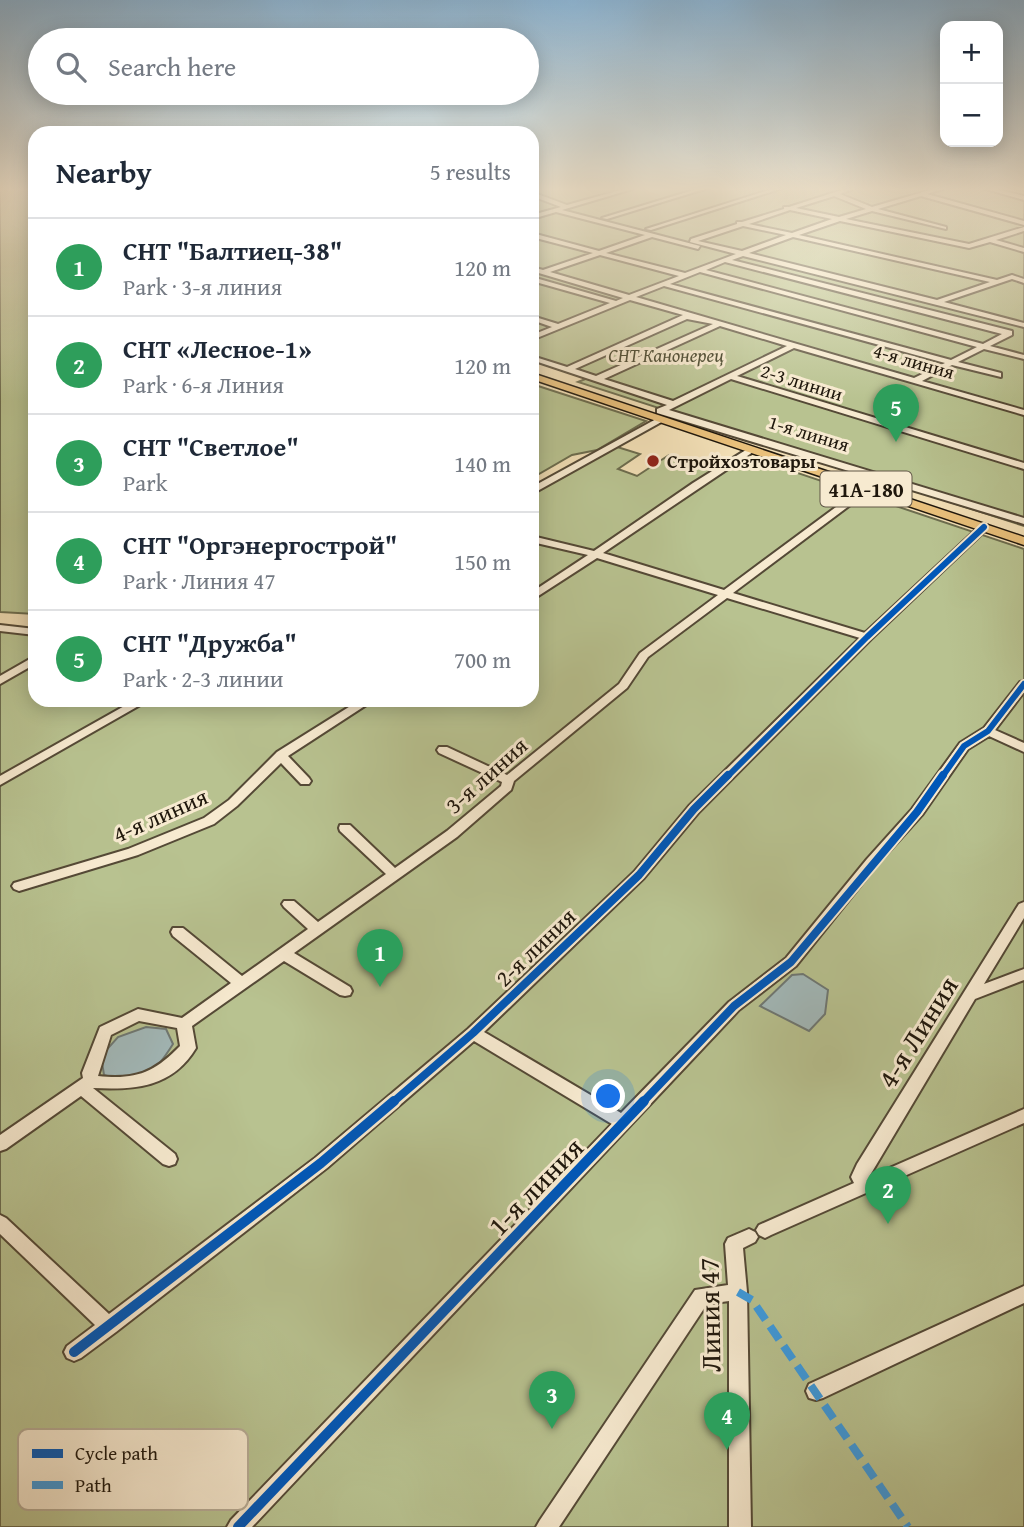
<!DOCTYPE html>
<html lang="en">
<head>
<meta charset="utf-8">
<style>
	body { margin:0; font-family:"Gentium Book Plus",serif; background:#f6f6f7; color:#1f2937 }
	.controls { position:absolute; right:21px; top:21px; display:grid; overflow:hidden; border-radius:14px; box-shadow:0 4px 18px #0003 }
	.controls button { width:63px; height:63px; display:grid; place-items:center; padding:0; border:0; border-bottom:2px solid #e0e1e3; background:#fff; color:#1f2937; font:35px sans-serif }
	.you { position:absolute; left:609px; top:1097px; width:24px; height:24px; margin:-18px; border:5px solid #fff; border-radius:50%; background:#1a73e8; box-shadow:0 0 0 10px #1a73e833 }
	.badge { display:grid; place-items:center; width:46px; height:46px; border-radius:50%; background:#7c3aed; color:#fff; font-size:23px; font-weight:700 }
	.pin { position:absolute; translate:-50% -58px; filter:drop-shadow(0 2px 4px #0008) }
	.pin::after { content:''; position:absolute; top:37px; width:24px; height:21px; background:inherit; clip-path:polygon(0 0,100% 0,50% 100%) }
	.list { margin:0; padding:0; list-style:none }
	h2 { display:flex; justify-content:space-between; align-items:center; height:91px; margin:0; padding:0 28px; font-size:30px }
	h2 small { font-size:23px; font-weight:400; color:#747a83 }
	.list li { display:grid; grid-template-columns:46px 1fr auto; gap:21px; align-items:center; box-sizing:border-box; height:98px; padding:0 28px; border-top:2px solid #e0e1e3 }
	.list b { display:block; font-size:26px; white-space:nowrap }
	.list p { margin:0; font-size:23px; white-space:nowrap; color:#747a83 }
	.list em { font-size:23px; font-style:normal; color:#747a83 }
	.icon { flex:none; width:38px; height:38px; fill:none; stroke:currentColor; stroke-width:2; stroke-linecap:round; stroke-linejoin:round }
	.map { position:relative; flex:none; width:1024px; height:1527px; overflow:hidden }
	.search { position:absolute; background:#fff; box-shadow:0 4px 18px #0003; left:28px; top:28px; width:511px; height:77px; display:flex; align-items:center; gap:18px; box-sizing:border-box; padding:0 24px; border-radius:38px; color:#747a83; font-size:26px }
	.panel { position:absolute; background:#fff; box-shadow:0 4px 18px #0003; left:28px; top:126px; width:511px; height:581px; border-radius:21px }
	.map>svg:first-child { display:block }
	.green { fill:#b8c290; stroke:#6c6c4e; stroke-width:2 }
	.water { fill:#a2b9ba; stroke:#6e7874; stroke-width:2 }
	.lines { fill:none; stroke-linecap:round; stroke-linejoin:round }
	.minor-casing { stroke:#544936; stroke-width:4 }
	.major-casing { stroke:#1f170c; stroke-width:3 }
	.minor { fill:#f7ead0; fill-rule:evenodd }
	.major { fill:#e9c07b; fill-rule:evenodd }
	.quiet { stroke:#3c9ade; stroke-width:8; stroke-dasharray:16 8; stroke-linecap:butt }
	.cycleway-far2-casing { stroke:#f7ead0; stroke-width:10 }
	.cycleway-far1-casing { stroke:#f7ead0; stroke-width:12 }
	.cycleway-casing { stroke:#f7ead0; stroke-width:15 }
	.cycleway-far2 { stroke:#0057b8; stroke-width:6 }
	.cycleway-far1 { stroke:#0057b8; stroke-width:8 }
	.cycleway { stroke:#0057b8; stroke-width:10 }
	.poi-dot { fill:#8f2418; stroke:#f7ead0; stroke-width:2.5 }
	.labels { text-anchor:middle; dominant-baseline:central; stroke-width:6; stroke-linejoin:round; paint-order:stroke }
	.far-park-label { font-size:19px; font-style:italic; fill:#55533a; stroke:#f7ead0 }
	.far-street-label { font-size:19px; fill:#1f170c; stroke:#f7ead0 }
	.far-poi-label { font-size:19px; font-weight:bold; fill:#1f170c; stroke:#f7ead0; text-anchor:start }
	.shield { fill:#f7ead0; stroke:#605647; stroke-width:2 }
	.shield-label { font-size:21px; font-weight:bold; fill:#1f170c }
	.street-label { font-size:23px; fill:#1f170c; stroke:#f7ead0 }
	.near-street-label { font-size:28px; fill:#1f170c; stroke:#f7ead0 }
	.key { fill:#f7ead0; stroke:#b6ab95; stroke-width:2 }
	.key-label { font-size:19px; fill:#1f170c }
</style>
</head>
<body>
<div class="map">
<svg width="1024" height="1527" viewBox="0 0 1024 1527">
	<rect width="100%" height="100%" fill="#f2dfb6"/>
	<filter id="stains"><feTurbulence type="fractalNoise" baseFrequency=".00286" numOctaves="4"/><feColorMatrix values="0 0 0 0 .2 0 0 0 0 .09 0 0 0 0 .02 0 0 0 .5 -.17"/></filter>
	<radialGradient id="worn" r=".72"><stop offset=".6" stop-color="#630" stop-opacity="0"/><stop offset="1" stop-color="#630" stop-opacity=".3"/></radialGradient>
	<path class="green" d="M0,188h35v426l-35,-2z
		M532,188h492v338l-446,-144 10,-4 -56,-20z
		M532,384l114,37 -49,29 -25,5 -40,23z
		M614,446l26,8 -22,15 19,7 32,-21 52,14 23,-14 280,94v978h-1024v-898l35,4v67h497v-209z"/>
	<path class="water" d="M803,974l25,16 -3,24 -16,17 -49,-25 32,-31z
		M146,1027l20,2 7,15c-19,31 -32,42 -69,31l-3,-19 17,-19z"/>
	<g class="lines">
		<defs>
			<path id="minor" d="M628,188h8l-74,22 138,36 -2,3 -46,-12 -46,16 79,20 51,-19 -46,-12 1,-3 46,-15v-2h5l42,-13v-2h5l59,-19h8l-16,6 32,13 65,-19h8l-18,6 97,27v4l-103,-29 -43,13 68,18v2l-74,-18 -26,8 123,25 55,-17v4l-28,9 28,8v4l-34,-10 -21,6 -129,-27 -41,14 198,45 15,-5 12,4v4l-12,-4 -68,23 80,21v4l-281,-71 -11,4 280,71v4l-22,11 34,9v4l-40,-10 -26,13 43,11v4l-49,-12 -30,16 102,29v5l-230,-67 -57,28 287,87v6l-293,-90 -62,31 355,108v6l-367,-111v-4l10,-4 -135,-45v-4l35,11 116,-52 -53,-15 -98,40v-5l20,-8 -20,-7v-4l26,8 52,-21 -78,-22v-4l84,24 7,-3 -91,-27v-4l11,3 50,-17 -61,-16v-4l67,18 46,-16 -89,-23 -24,7v-4l29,-8 -29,-11v-4l35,13zM834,196l32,13 -27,8 -43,-9zM790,210l42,9 -40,14 -43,-9zM743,226l43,9 -44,16 -44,-10zM793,237l197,45 -53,18 -188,-47zM600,255l79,21 -50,19 -79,-23zM725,262l277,72 -19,10 -277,-74zM700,272l277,75 -26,13 -281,-76zM664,286l281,77 -31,15 -278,-81zM687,319l26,5 -117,52 -21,-7zM720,326l67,20 -114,55 -69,-22z
				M700,188h8l-101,31 -5,-1z
				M775,188h8l-132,42 -5,-1z
				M982,188h9l33,8v4z
				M658,418l7,2 -133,74v-7z
				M749,448l7,2 -153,103 121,37 139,-103h6v4l-136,102 132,40 116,-108h6l2,2 -118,112 -172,173 -55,66 -160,154 137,81 108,-111 57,-44 81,-99 45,-50 48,-66 24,-15 36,-46 4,-1v11l-29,38 29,13v9l-35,-16 -21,13 -46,66 -45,50 -81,101 -57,44 -487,517h-25l4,-7 381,-396 -138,-83 -147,127 -211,164 -35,26 -7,3 -7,-3 -3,-6 3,-6 28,-21 -95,-91v-19l6,3 103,96 206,-156 153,-129 166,-157 55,-66 171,-168 -133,-40 -79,59 -21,31 -113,93 -3,9 -54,47 -163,116 56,34 2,4 -2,4 -5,1 -5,-1 -56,-34 -92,65 4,22c-24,40 -62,42 -103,40l82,66 2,5 -2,5 -6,2 -6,-2 -82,-68 -75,53 -6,2v-16l83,-57 -1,-5 18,-46 38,-18 44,9 49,-35 -58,-47 -2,-4 2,-4h10l59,48 66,-47 -24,-22 -2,-3 2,-3h10l24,21 68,-48 -46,-43 -1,-3 1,-3h10l45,43 52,-37 54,-45 1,-4 -63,-29 -2,-3 2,-3h8l60,28 112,-91 21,-31 78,-58 -121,-37 -65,42v-8l56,-37 -56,-13v-6l62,15 99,-68zM139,1021l38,7 3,18c-26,27 -45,34 -82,30l13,-41z
				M0,625l35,4v6l-35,-4z
				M35,656v8l-35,20v-8z
				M135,700h14l-149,85v-9z
				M360,700h14l-86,56 21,22 2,3 -2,3h-8l-20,-21 -44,43 -23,18 -76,31 -119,36 -5,-2 -2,-3 2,-3 114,-34 76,-31 25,-18 48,-48z
				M1024,902v16l-40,66 40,-15v11l-49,19 -106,178 155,-68v14l-253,112 -6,3 -6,-3 -3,-5 3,-5 95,-42 -3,-6 6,-13 162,-260z
				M749,1229l6,3 3,5 -3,5 -12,6 4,44 4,235h-22v-226l-22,3 -148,223h-23l4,-7 155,-230 33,-5 -3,-41 3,-6z
				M1024,1286v17l-201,95 -7,2 -7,-2 -3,-7 3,-7z"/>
			<path id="major" d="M532,373l492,164v8l-492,-166z"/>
		</defs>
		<use href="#minor" class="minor-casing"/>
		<use href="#major" class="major-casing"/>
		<use href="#minor" class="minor"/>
		<use href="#major" class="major"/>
		<path class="quiet" d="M738,1292l14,8 156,227"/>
		<defs>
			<path id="cycleway-far2" d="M727,777l140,-140 117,-110
				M942,777l22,-31 24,-15 36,-47"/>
			<path id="cycleway-far1" d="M392,1103l81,-70 166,-158 55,-66 34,-34
				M642,1103l92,-97 57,-44 126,-150 26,-37"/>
			<path id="cycleway" d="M74,1352l247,-189 73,-62
				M238,1527l406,-426"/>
		</defs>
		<use href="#cycleway-far2" class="cycleway-far2-casing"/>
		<use href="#cycleway-far1" class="cycleway-far1-casing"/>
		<use href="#cycleway" class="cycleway-casing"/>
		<use href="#cycleway-far2" class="cycleway-far2"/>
		<use href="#cycleway-far1" class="cycleway-far1"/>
		<use href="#cycleway" class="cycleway"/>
	</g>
	<linearGradient id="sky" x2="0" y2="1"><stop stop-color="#8cb6d6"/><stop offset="0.47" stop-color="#f9f1de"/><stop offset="1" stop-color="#f9f1de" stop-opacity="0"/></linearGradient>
	<rect width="1024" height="402" fill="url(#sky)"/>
	<circle class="poi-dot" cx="653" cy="461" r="7"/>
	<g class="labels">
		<g class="far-park-label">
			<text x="666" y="355">СНТ Канонерец</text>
		</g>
		<g class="far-street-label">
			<text transform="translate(914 361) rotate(16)">4-я линия</text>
			<text transform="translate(802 382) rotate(17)">2-3 линии</text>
			<text transform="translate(809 433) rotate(17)">1-я линия</text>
		</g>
		<g class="far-poi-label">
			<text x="667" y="461">Стройхозтовары</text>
		</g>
		<rect class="shield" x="820.5" y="471.5" width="91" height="35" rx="5"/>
		<g class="shield-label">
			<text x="866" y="489">41А-180</text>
		</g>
		<g class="street-label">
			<text transform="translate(486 775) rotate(-42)">3-я линия</text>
			<text transform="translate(160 815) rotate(-24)">4-я линия</text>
			<text transform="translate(535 947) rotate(-44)">2-я линия</text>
		</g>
		<g class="near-street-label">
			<text transform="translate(917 1032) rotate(-58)">4-я Линия</text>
			<text transform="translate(535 1186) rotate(-46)">1-я линия</text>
			<text transform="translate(709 1315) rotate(-91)">Линия 47</text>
		</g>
	</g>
	<rect x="18" y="1429" width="230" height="81" rx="10" class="key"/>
	<rect x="32" y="1449" width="31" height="9" fill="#0057b8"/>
	<rect x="32" y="1481" width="31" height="8" fill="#3c9ade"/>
	<g class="key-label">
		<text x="75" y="1460">Cycle path</text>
		<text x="75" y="1492">Path</text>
	</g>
	<rect width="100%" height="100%" filter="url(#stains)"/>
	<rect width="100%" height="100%" fill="url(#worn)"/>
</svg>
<div class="controls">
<button>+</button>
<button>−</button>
</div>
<div class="you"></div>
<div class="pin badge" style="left:380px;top:987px;background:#2e9e5b">1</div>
<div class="pin badge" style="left:888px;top:1224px;background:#2e9e5b">2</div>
<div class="pin badge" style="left:552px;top:1429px;background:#2e9e5b">3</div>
<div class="pin badge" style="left:727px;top:1450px;background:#2e9e5b">4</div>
<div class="pin badge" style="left:896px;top:442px;background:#2e9e5b">5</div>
<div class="search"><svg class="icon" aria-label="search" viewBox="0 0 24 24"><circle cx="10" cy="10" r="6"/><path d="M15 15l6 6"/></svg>Search here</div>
<section class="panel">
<h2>Nearby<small>5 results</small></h2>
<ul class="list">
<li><span class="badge" style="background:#2e9e5b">1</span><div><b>СНТ &quot;Балтиец-38&quot;</b><p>Park · 3-я линия</p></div><em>120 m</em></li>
<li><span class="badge" style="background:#2e9e5b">2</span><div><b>СНТ «Лесное-1»</b><p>Park · 6-я Линия</p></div><em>120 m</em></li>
<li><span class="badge" style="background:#2e9e5b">3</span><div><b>СНТ &quot;Светлое&quot;</b><p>Park</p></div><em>140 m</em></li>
<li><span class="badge" style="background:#2e9e5b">4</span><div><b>СНТ &quot;Оргэнергострой&quot;</b><p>Park · Линия 47</p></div><em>150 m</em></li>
<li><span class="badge" style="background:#2e9e5b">5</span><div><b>СНТ &quot;Дружба&quot;</b><p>Park · 2-3 линии</p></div><em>700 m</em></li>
</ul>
</section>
</div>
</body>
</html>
